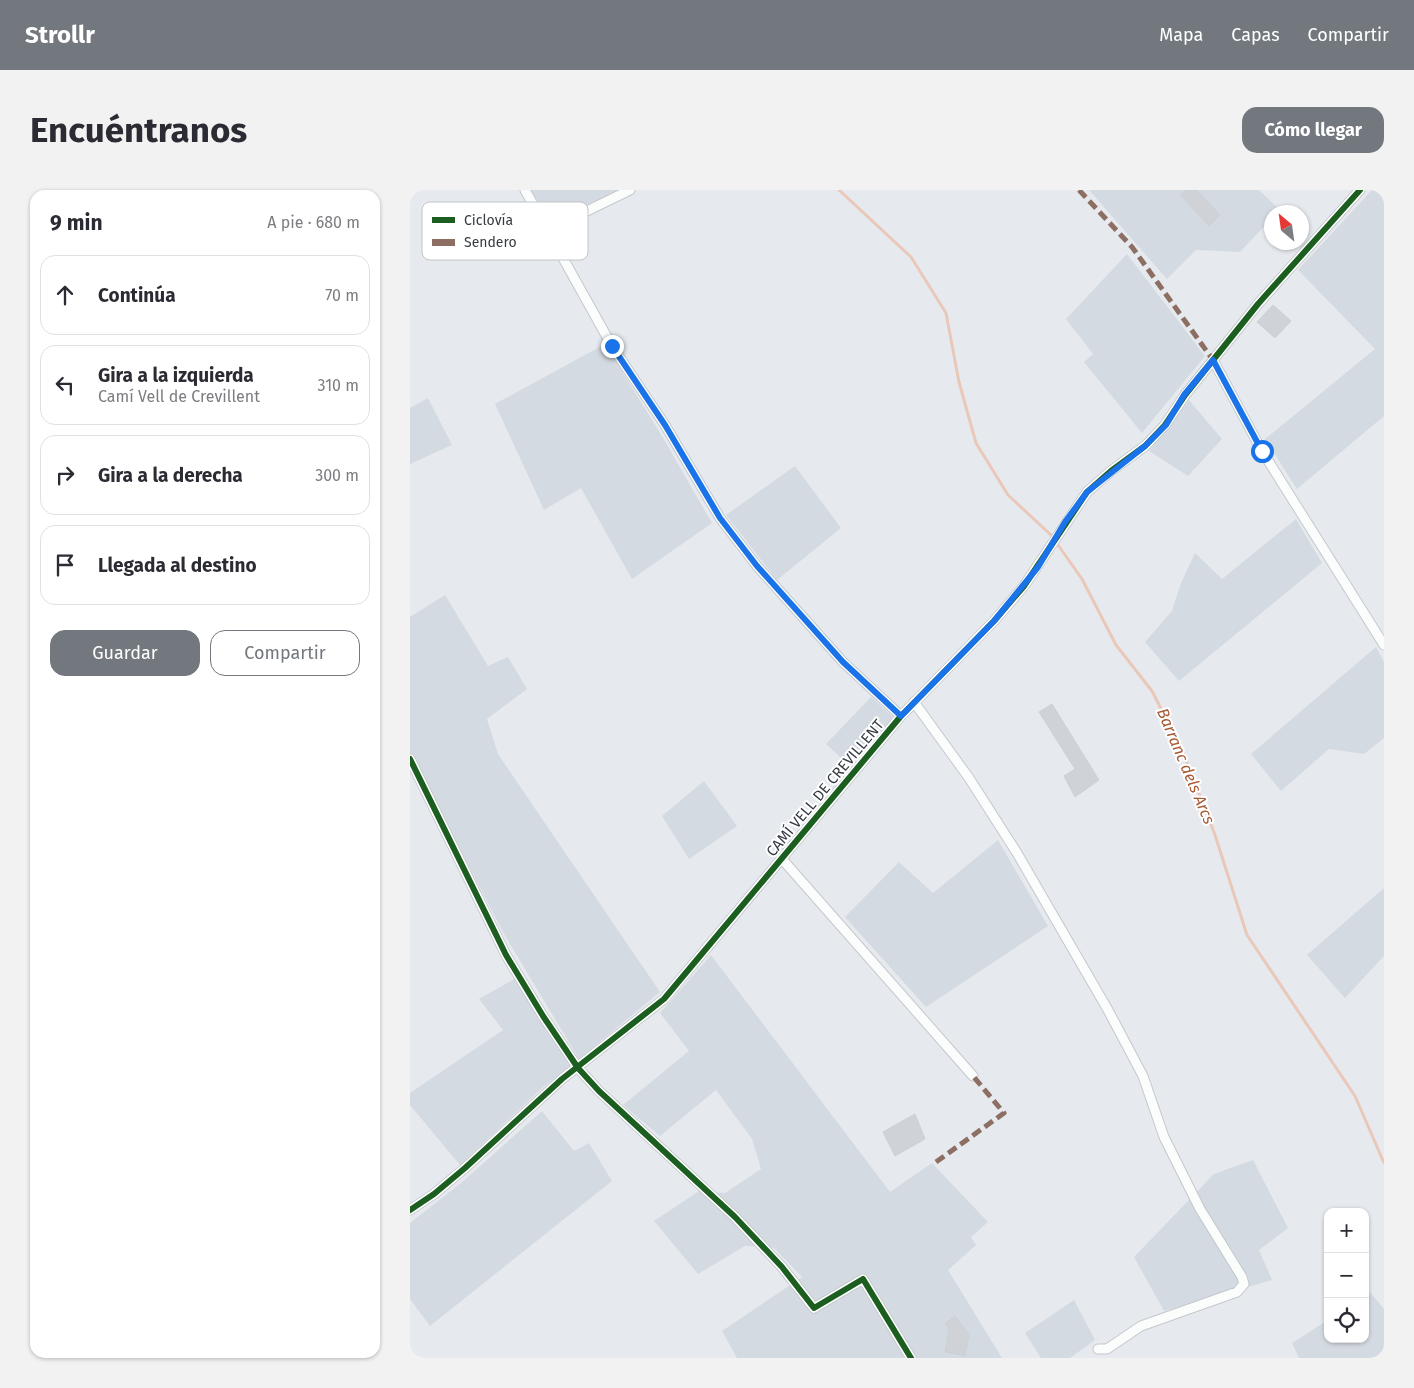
<!DOCTYPE html>
<html lang="es">
<head>
<meta charset="utf-8">
<style>
	body { margin:0; font-family:"Fira Sans",sans-serif; background:#f2f2f3; color:#2b2b33 }
	.controls { position:absolute; right:15px; bottom:15px; display:grid; overflow:hidden; border-radius:10px; box-shadow:0 1px 4px #0004 }
	.controls button { width:45px; height:45px; display:grid; place-items:center; padding:0; border:0; border-bottom:1px solid #e1e1e2; background:#fff; color:#2b2b33; font:25px sans-serif }
	.compass { position:absolute; left:854px; top:15px; width:45px; height:45px; border-radius:50%; background:#fff; box-shadow:0 1px 4px #0004; rotate:331deg }
	.stop { position:absolute; width:15px; height:15px; margin:-11px; border:4px solid #1a73e8; border-radius:50%; background:#fff }
	.stop.end { background:#1a73e8; border-color:#fff; box-shadow:0 1px 5px #0008 }
	.list { margin:0; padding:0; list-style:none }
	h2 { display:flex; justify-content:space-between; align-items:center; height:65px; margin:0; padding:0 20px; font-size:21px }
	h2 small { font-size:16px; font-weight:400; color:#7c7c81 }
	.list li { display:grid; grid-template-columns:32px 1fr auto; gap:15px; align-items:center; box-sizing:border-box; height:80px; margin:0 10px 10px; padding:0 10px; border:1px solid #e1e1e2; border-radius:15px }
	.list b { display:block; font-size:19px; white-space:nowrap }
	.list p { margin:0; font-size:16px; white-space:nowrap; color:#7c7c81 }
	.list em { font-size:16px; font-style:normal; color:#7c7c81 }
	.actions { display:flex; gap:10px; padding:15px 20px }
	.actions a { flex:1; padding:11px 0; border:1px solid #72787e; border-radius:15px; text-align:center; font-size:18px; color:#72787e }
	.actions .main { background:#72787e; color:#fff }
	.icon { flex:none; width:28px; height:28px; fill:none; stroke:currentColor; stroke-width:2; stroke-linecap:round; stroke-linejoin:round }
	.map { position:relative; flex:none; width:974px; height:1168px; overflow:hidden; border-radius:15px }
	header { display:flex; align-items:center; gap:30px; box-sizing:border-box; height:70px; padding:0 25px; background:#72787e; color:#fff }
	header strong { font-size:24px }
	nav { display:flex; gap:28px; margin-inline-start:auto; font-size:18px }
	.intro { display:flex; align-items:center; justify-content:space-between; box-sizing:border-box; height:120px; padding:0 30px }
	h1 { margin:0; font-size:35px }
	.button { padding:12px 22px; border-radius:15px; background:#72787e; color:#fff; font-size:18px; font-weight:700 }
	main { display:flex; gap:30px; padding:0 30px }
	aside { flex:1; background:#fff; border-radius:15px; box-shadow:0 1px 4px #0004 }
	.map>svg:first-child { display:block }
	.residential { fill:#d4dae1 }
	.lines { fill:none; stroke-linecap:round; stroke-linejoin:round }
	.stream { stroke:#eac8b9; stroke-width:3 }
	.building { fill:#cfd3d7; stroke:#ccd1d6 }
	.minor-casing { stroke:#c4c8cb; stroke-width:11 }
	.minor { stroke:#fbfcfc; stroke-width:9 }
	.quiet { stroke:#8d6e63; stroke-width:5; stroke-dasharray:10 5; stroke-linecap:butt }
	.cycleway-casing { stroke:#fff; stroke-width:9 }
	.cycleway { stroke:#1b5e20; stroke-width:6 }
	.route { stroke:#1a73e8; stroke-width:6 }
	.labels { text-anchor:middle; dominant-baseline:central; stroke-width:4; stroke-linejoin:round; paint-order:stroke }
	.street-label { font-size:15px; fill:#343b42; stroke:#fff }
	.water-label { font-size:16px; font-style:italic; fill:#a75a34; stroke:#fff }
	.key { fill:#fff; stroke:#c2c4c6; stroke-width:1 }
	.key-label { font-size:14px; fill:#343b42 }
</style>
</head>
<body>
<header>
<strong>Strollr</strong>
<nav><a>Mapa</a><a>Capas</a><a>Compartir</a></nav>
</header>
<div class="intro"><h1>Encuéntranos</h1><a class="button">Cómo llegar</a></div>
<main>
<aside>
<h2>9 min<small>A pie · 680 m</small></h2>
<ul class="list">
<li><svg class="icon" aria-label="ahead" viewBox="0 0 24 24"><path d="M12 20V5M6 11l6-6 6 6"/></svg><div><b>Continúa</b></div><em>70 m</em></li>
<li><svg class="icon" aria-label="left" viewBox="0 0 24 24"><path d="M17 20v-9H6M10 6l-5 5 5 5"/></svg><div><b>Gira a la izquierda</b><p>Camí Vell de Crevillent</p></div><em>310 m</em></li>
<li><svg class="icon" aria-label="right" viewBox="0 0 24 24"><path d="M7 20v-9h11M14 6l5 5-5 5"/></svg><div><b>Gira a la derecha</b></div><em>300 m</em></li>
<li><svg class="icon" aria-label="arrive" viewBox="0 0 24 24"><path d="M6 21V4h12l-3 4 3 4H6"/></svg><div><b>Llegada al destino</b></div></li>
</ul>
<div class="actions"><a class="main">Guardar</a><a>Compartir</a></div>
</aside>
<div class="map">
<svg width="974" height="1168" viewBox="0 0 974 1168">
	<rect width="100%" height="100%" fill="#e6eaee"/>
	<path class="residential" d="M121,0h89l-70,31z
		M679,0h170l21,20 -8,2 -1,7 -31,33 -44,-2 -29,29z
		M962,0h12v226l-87,73 -32,-50 110,-90 -77,-79z
		M717,64l78,102 -63,77 -58,-71 9,-8 -27,-35z
		M195,154l57,92 50,87 -80,56 -51,-91 -37,22 -49,-106z
		M18,208l24,47 -42,19v-56z
		M779,210l33,39 -34,37 -39,-25z
		M385,276l46,62 -64,52 -51,-65z
		M886,329l26,44 -143,118 -34,-39 27,-31 9,-28 14,-30 27,26z
		M35,405l43,71 20,-9 19,32 -40,30 11,35 162,238 -81,67 -75,-125 -94,-181v-136z
		M966,457l8,15v76l-20,16 -35,-5 -48,42 -30,-37z
		M461,507l22,20 -42,50 -25,-23z
		M294,591l33,45 -48,33 -27,-43z
		M588,650l50,86 -122,81 -81,-90 54,-55 34,31z
		M974,698v68l-39,42 -38,-43z
		M301,765l179,237 42,-29 56,59 -17,15 5,8 -28,25 54,88h-265l-15,-27 80,-54 -28,-29 -29,-2 -47,28 -44,-53 45,-30 26,2 36,-24 -9,-30 -36,-49 -56,46 -37,-31 66,-54 -29,-38z
		M106,788l55,88 -29,22 -82,77 -50,-60v-12l93,-63 -24,-31z
		M132,921l32,40 15,-8 23,38 -182,145 -20,-27v-76l51,-40z
		M843,970l35,68 -29,22 13,30 -108,31 -30,-54 80,-83z
		M960,1102l14,17v49h-85l-7,-15 36,-23v19h37v-44z
		M664,1110l21,40 -25,18h-29l-16,-25z"/>
	<g class="lines">
		<path class="stream" d="M429,0l72,67 35,56 13,69 17,61 32,52 43,40 31,44 34,66 36,46 30,59 33,85 32,100 108,161 29,67"/>
	</g>
	<path class="building" d="M776,0h11l23,25 -11,11 -29,-31z
		M863,115l18,16 -16,17 -18,-16z
		M642,514l47,76 -24,17 -11,-21 11,-7 -36,-57z
		M505,924l10,25 -30,17 -12,-24z
		M545,1126l14,19 -4,21 -20,-4 4,-23 -4,-5z"/>
	<g class="lines">
		<defs>
			<path id="minor" d="M115,0l87,156 53,79 55,93 37,48 86,96 58,54
				M138,40l82,-40
				M803,170l49,91 122,194
				M504,512l55,76 48,75 91,157 35,66 21,61 36,72 42,68 2,7 -7,8 -96,34 -34,23h-9
				M0,569l96,196 37,61 35,52 21,23 136,126 47,50 32,41 49,-29 48,79
				M372,669l191,217
				M0,1020l24,-16 31,-26 97,-89 102,-80 237,-283 93,-95 30,-35 63,-94 24,-21 34,-25 20,-21 20,-30 73,-91 102,-114"/>
		</defs>
		<use href="#minor" class="minor-casing"/>
		<use href="#minor" class="minor"/>
		<path class="quiet" d="M669,0l53,57 81,113
			M526,972l68,-49 -31,-37"/>
		<defs>
			<path id="cycleway" d="M0,569l96,196 37,61 35,52 21,23 136,126 47,50 32,41 49,-29 48,79
				M0,1020l24,-16 31,-26 97,-89 102,-80 237,-283 93,-95 30,-35 63,-94 24,-21 34,-25 20,-21 20,-30 73,-91 102,-114"/>
		</defs>
		<use href="#cycleway" class="cycleway-casing"/>
		<use href="#cycleway" class="cycleway"/>
	</g>
	<g class="lines">
		<path class="route" d="M202,156l53,79 55,93 37,48 86,96 58,54 93,-95 44,-54 27,-45 22,-30 58,-46 21,-21 18,-30 29,-35 49,91"/>
	</g>
	<g class="labels">
		<g class="street-label">
			<text transform="translate(415 598) rotate(-50)">CAMÍ VELL DE CREVILLENT</text>
		</g>
		<g class="water-label">
			<text transform="translate(776 576) rotate(67)">Barranc dels Arcs</text>
		</g>
	</g>
	<rect x="12" y="12" width="166" height="58" rx="8" class="key"/>
	<rect x="22" y="27" width="23" height="6" fill="#1b5e20"/>
	<rect x="22" y="49" width="23" height="7" fill="#8d6e63"/>
	<g class="key-label">
		<text x="54" y="35">Ciclovía</text>
		<text x="54" y="57">Sendero</text>
	</g>
</svg>
<div class="controls">
<button>+</button>
<button>−</button>
<button><svg class="icon" aria-label="locate" viewBox="0 0 24 24"><circle cx="12" cy="12" r="6"/><path d="M12 2v4M12 18v4M2 12h4M18 12h4"/></svg></button>
</div>
<svg class="compass" viewBox="-18 -18 36 36"><path d="M0-13l5 13h-10z" fill="#e53935"/><path d="M0 13l5-13h-10z" fill="#7c7c81"/></svg>
<div class="stop" style="left:852px;top:261px"></div>
<div class="stop end" style="left:202px;top:156px"></div>
</div>
</main>
</body>
</html>
